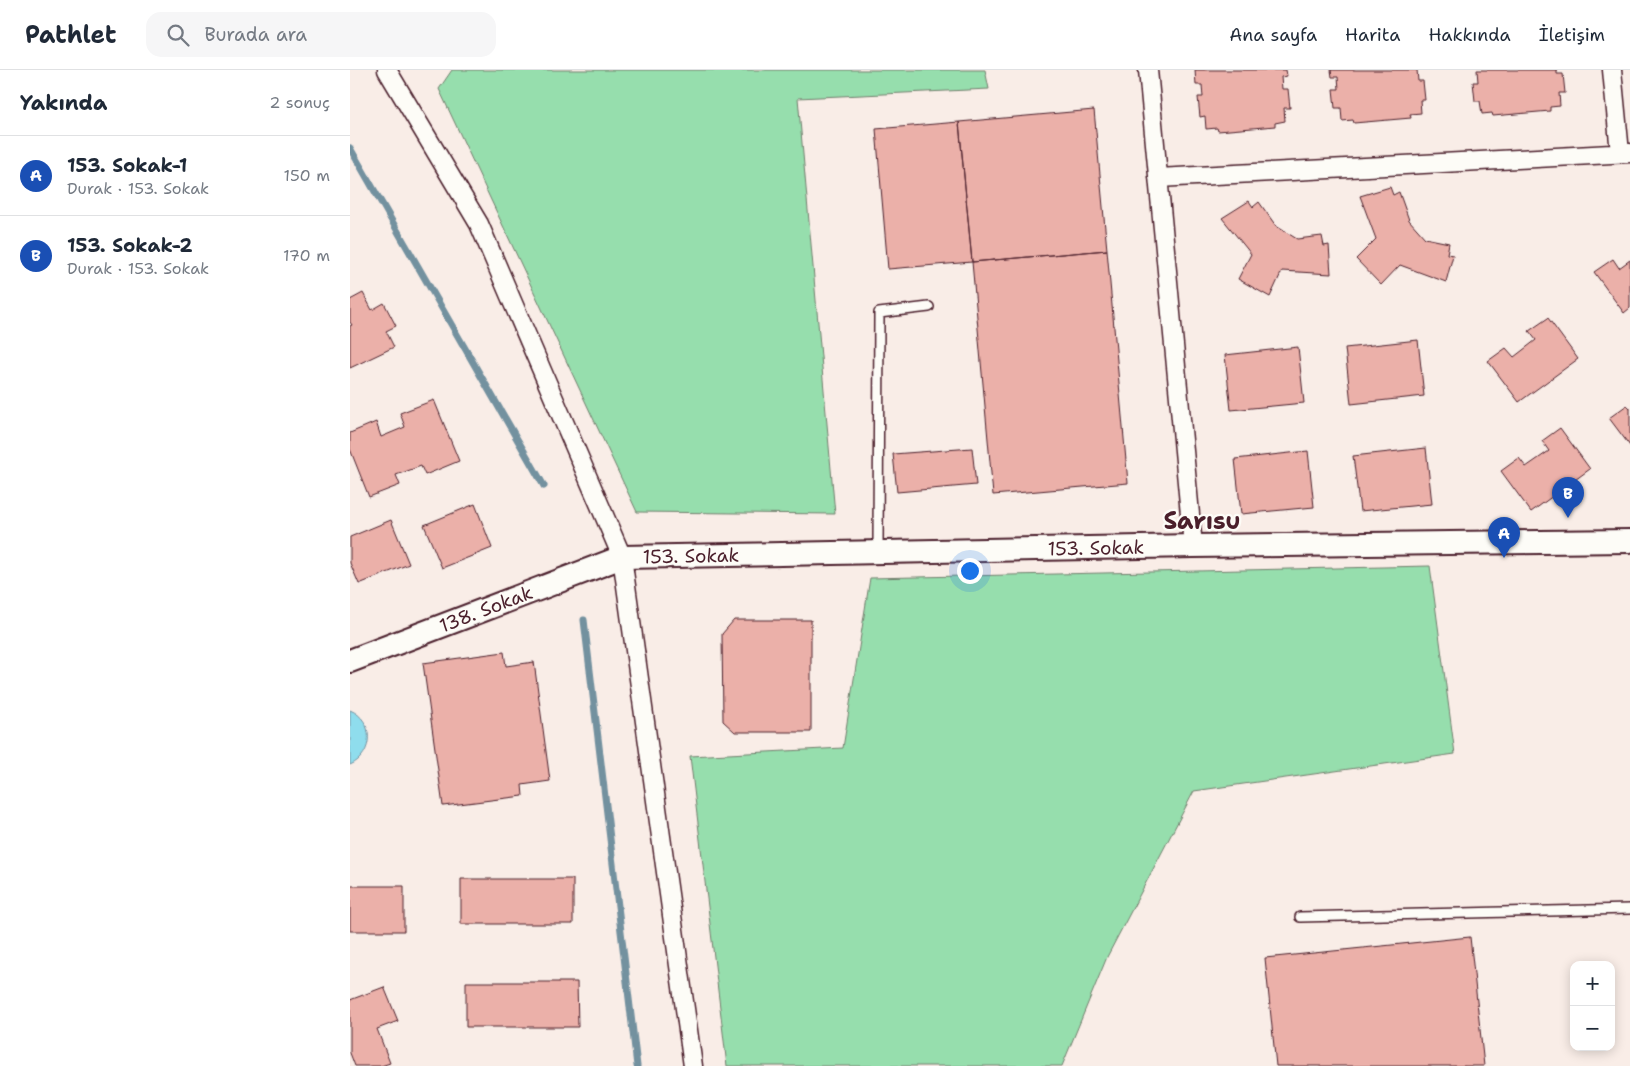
<!DOCTYPE html>
<html lang="tr">
<head>
<meta charset="utf-8">
<style>
	body { margin:0; font-family:"Shantell Sans",sans-serif; background:#f6f6f7; color:#1f2937 }
	.controls { position:absolute; right:15px; bottom:15px; display:grid; overflow:hidden; border-radius:10px; box-shadow:0 2px 12px #0003 }
	.controls button { width:45px; height:45px; display:grid; place-items:center; padding:0; border:0; border-bottom:1px solid #e0e1e3; background:#fff; color:#1f2937; font:25px sans-serif }
	.you { position:absolute; left:619px; top:500px; width:18px; height:18px; margin:-12px; border:4px solid #fff; border-radius:50%; background:#1a73e8; box-shadow:0 0 0 8px #1a73e833 }
	.badge { display:grid; place-items:center; width:32px; height:32px; border-radius:50%; background:#db2777; color:#fff; font-size:16px; font-weight:700 }
	.pin { position:absolute; translate:-50% -41px; filter:drop-shadow(0 1px 2px #0008) }
	.pin::after { content:''; position:absolute; top:26px; width:18px; height:15px; background:inherit; clip-path:polygon(0 0,100% 0,50% 100%) }
	.list { margin:0; padding:0; list-style:none }
	h2 { display:flex; justify-content:space-between; align-items:center; height:65px; margin:0; padding:0 20px; font-size:21px }
	h2 small { font-size:16px; font-weight:400; color:#747a83 }
	.list li { display:grid; grid-template-columns:32px 1fr auto; gap:15px; align-items:center; box-sizing:border-box; height:80px; padding:0 20px; border-top:1px solid #e0e1e3 }
	.list b { display:block; font-size:19px; white-space:nowrap }
	.list p { margin:0; font-size:16px; white-space:nowrap; color:#747a83 }
	.list em { font-size:16px; font-style:normal; color:#747a83 }
	.icon { flex:none; width:28px; height:28px; fill:none; stroke:currentColor; stroke-width:2; stroke-linecap:round; stroke-linejoin:round }
	.map { position:relative; flex:none; width:1280px; height:996px; overflow:hidden }
	header { display:flex; align-items:center; gap:30px; box-sizing:border-box; height:70px; padding:0 25px; background:#fff; border-bottom:1px solid #e0e1e3 }
	header strong { font-size:24px }
	nav { display:flex; gap:28px; margin-inline-start:auto; font-size:18px }
	.search { width:350px; height:45px; background:#f6f6f7; display:flex; align-items:center; gap:12px; box-sizing:border-box; padding:0 18px; border-radius:15px; color:#747a83; font-size:19px }
	main { display:flex }
	aside { flex:1; background:#fff }
	.map>svg:first-child { display:block }
	.green { fill:#96dead; stroke:#707e6c }
	.water { fill:#8fdded; stroke:#73919f }
	.lines { fill:none; stroke-linecap:round; stroke-linejoin:round }
	.stream { stroke:#73919f; stroke-width:7 }
	.building { fill:#ebb0a9; stroke:#4a1f2b }
	.service-casing { stroke:#4a1f2b; stroke-width:12 }
	.minor-casing { stroke:#4a1f2b; stroke-width:21 }
	.tertiary-casing { stroke:#4a1f2b; stroke-width:26 }
	.service { stroke:#fdfcf7; stroke-width:9 }
	.minor { stroke:#fdfcf7; stroke-width:18 }
	.tertiary { stroke:#fdfcf7; stroke-width:22 }
	.labels { text-anchor:middle; dominant-baseline:central; stroke-width:4.5; stroke-linejoin:round; paint-order:stroke }
	.street-label { font-size:19px; fill:#4a1f2b; stroke:#fdfcf7 }
	.district-label { font-size:24px; font-weight:bold; fill:#4a1f2b; stroke:#fdfcf7 }
</style>
</head>
<body>
<header>
<strong>Pathlet</strong>
<div class="search"><svg class="icon" aria-label="search" viewBox="0 0 24 24"><circle cx="10" cy="10" r="6"/><path d="M15 15l6 6"/></svg>Burada ara</div>
<nav><a>Ana sayfa</a><a>Harita</a><a>Hakkında</a><a>İletişim</a></nav>
</header>
<main>
<aside>
<h2>Yakında<small>2 sonuç</small></h2>
<ul class="list">
<li><span class="badge" style="background:#1a4fb4">A</span><div><b>153. Sokak-1</b><p>Durak · 153. Sokak</p></div><em>150 m</em></li>
<li><span class="badge" style="background:#1a4fb4">B</span><div><b>153. Sokak-2</b><p>Durak · 153. Sokak</p></div><em>170 m</em></li>
</ul>
</aside>
<div class="map">
<svg width="1280" height="996" viewBox="0 0 1280 996">
	<rect width="100%" height="100%" fill="#f9ede7"/>
	<filter id="ink" filterUnits="userSpaceOnUse"><feTurbulence type="fractalNoise" baseFrequency=".02" numOctaves="2"/><feDisplacementMap in="SourceGraphic" scale="10" xChannelSelector="R" yChannelSelector="G"/><feConvolveMatrix kernelMatrix="1 2 1 2 8 2 1 2 1" color-interpolation-filters="sRGB"/></filter>
	<g filter="url(#ink)">
		<path class="green" d="M102,0h533l4,19 -191,9 37,416 -198,-2 -198,-423z
			M1080,496l25,188 -261,37 -87,166 -45,109h-335l-37,-310 153,-8 27,-170z"/>
		<path class="water" d="M0,640c25,10 24,45 0,55z"/>
		<g class="lines">
			<path class="stream" d="M0,78l194,338
				M234,550l53,446"/>
		</g>
		<path class="building" d="M845,0h91l1,6 -6,1 1,12h6l2,19h-6l1,13 -10,2v3l-57,5 -1,-3 -11,1 -1,-13 -5,1 -2,-20h5l-1,-12h-6z
			M981,0h86l1,11h5l2,19h-5l1,13 -11,1 1,4 -57,5 -1,-3 -11,1 -1,-13h-6l-2,-19h6l-1,-12h-6z
			M1127,0h80v4h6l2,19h-6l1,13 -10,1v4l-57,5 -1,-3 -10,1 -2,-13h-5l-2,-19h5z
			M744,40l13,140 -135,12 -13,-140z
			M609,52l13,140 -84,7 -12,-140z
			M1040,117l3,8 6,-3 10,28 16,18 24,5 -2,11 6,1 -7,27 -46,-17 -19,20 -25,-26 20,-20 -16,-43z
			M899,131l4,6 6,-5 17,24 21,13 25,-3 2,10 5,-1 2,29 -49,-3 -12,26 -32,-18 13,-25 -29,-36z
			M757,180l21,233 -135,12 -21,-233z
			M1263,189l6,9 11,-8v48l-6,5 -30,-41z
			M13,223l9,17 12,-7 12,23 -10,5 8,16 -44,21v-42l2,-1 -2,-3v-22z
			M1198,248l30,41 -59,43 -31,-41 18,-13 8,9 22,-17 -7,-9z
			M1068,270l6,56 -73,8 -6,-56z
			M948,277l6,56 -73,7 -6,-55z
			M84,330l25,61 -34,14 -4,-9 -25,9 4,10 -31,12 -19,-48v-16l26,-11 5,15 24,-10 -5,-14z
			M1277,335l3,3v38l-21,-28z
			M1210,358l30,41 -59,43 -30,-41 18,-13 7,9 23,-16 -7,-10z
			M622,378l4,37 -79,7 -4,-38z
			M1076,378l6,56 -72,7 -7,-55z
			M958,381l6,56 -73,7 -6,-55z
			M125,434l17,44 -50,20 -18,-43z
			M41,450l18,44 -50,20 -9,-21v-26z
			M384,550h77v112h-76l-12,-11 -1,-87z
			M154,582l2,14 28,-4 16,119 -28,4 1,11 -80,10 -20,-143z
			M111,809h112v45h-112z
			M0,816h54v45h-54z
			M1120,867l14,129h-208l-11,-108z
			M116,912h111l1,45h-112z
			M34,917l14,34 -21,8 13,34 -9,3h-26l-5,-13v-53z"/>
		<g class="lines">
			<defs>
				<path id="service" d="M528,481l1,-238 50,-6
					M950,847l330,-8"/>
				<path id="minor" d="M37,0l92,154 143,333 71,509
					M798,0l45,476
					M1262,0l8,83
					M808,108l472,-25"/>
				<path id="tertiary" d="M0,591l272,-104 571,-11 437,-5"/>
			</defs>
			<use href="#service" class="service-casing"/>
			<use href="#minor" class="minor-casing"/>
			<use href="#tertiary" class="tertiary-casing"/>
			<use href="#service" class="service"/>
			<use href="#minor" class="minor"/>
			<use href="#tertiary" class="tertiary"/>
		</g>
	</g>
	<g class="labels">
		<g class="street-label">
			<text transform="translate(746 478) rotate(-1)">153. Sokak</text>
			<text transform="translate(341 486) rotate(-1)">153. Sokak</text>
			<text transform="translate(136 539) rotate(-21)">138. Sokak</text>
		</g>
		<g class="district-label">
			<text x="852" y="451">Sarısu</text>
		</g>
	</g>
</svg>
<div class="controls">
<button>+</button>
<button>−</button>
</div>
<div class="you"></div>
<div class="pin badge" style="left:1154px;top:488px;background:#1a4fb4">A</div>
<div class="pin badge" style="left:1218px;top:448px;background:#1a4fb4">B</div>
</div>
</main>
</body>
</html>
